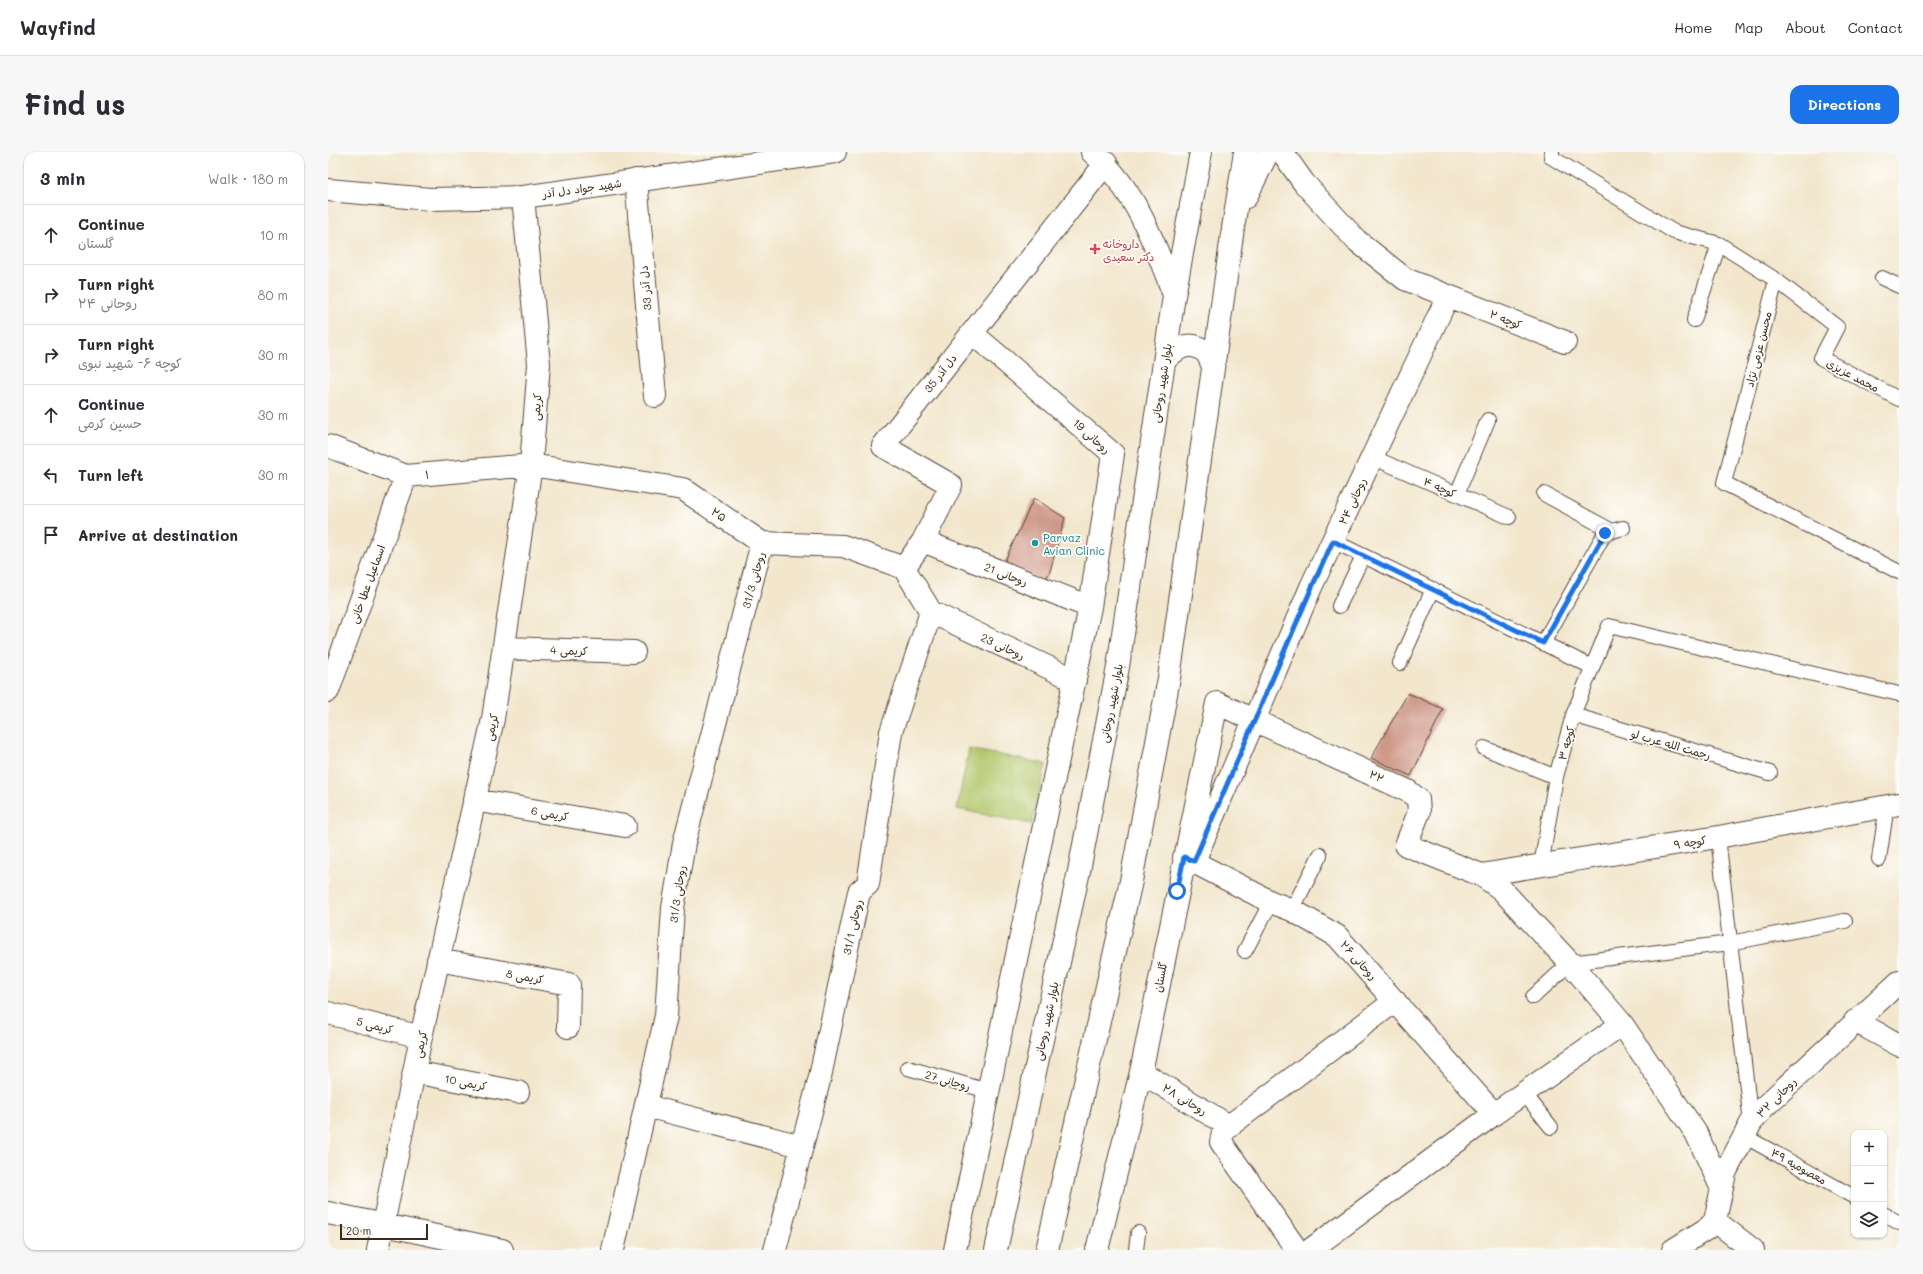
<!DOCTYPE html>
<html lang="en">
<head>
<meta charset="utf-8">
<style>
	body { margin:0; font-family:Mali,"Playpen Sans Arabic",sans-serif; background:#f7f7f7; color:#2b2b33 }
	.controls { position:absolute; right:12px; bottom:12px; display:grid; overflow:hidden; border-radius:8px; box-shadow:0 1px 3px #0004 }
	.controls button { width:36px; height:36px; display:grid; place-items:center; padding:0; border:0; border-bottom:1px solid #e1e1e2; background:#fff; color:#2b2b33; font:20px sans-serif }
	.scale { position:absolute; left:12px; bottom:10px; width:88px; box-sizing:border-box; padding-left:4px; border:2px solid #3b2a1e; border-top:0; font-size:11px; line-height:14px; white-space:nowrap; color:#3b2a1e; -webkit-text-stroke:3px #fdfcf7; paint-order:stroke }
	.stop { position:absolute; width:12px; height:12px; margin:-9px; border:3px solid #1a73e8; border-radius:50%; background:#fff }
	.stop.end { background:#1a73e8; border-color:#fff; box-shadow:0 1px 4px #0008 }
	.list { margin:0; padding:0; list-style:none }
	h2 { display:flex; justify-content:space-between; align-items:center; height:52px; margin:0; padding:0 16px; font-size:17px }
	h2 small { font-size:13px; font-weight:400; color:#7c7c81 }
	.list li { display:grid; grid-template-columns:26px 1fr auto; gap:12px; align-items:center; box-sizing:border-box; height:60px; padding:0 16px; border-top:1px solid #e1e1e2 }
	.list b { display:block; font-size:15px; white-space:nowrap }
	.list p { margin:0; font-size:13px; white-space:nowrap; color:#7c7c81 }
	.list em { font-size:13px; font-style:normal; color:#7c7c81 }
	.icon { flex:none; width:22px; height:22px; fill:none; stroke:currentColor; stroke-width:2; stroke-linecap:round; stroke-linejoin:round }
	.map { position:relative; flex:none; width:1571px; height:1098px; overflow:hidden; border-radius:12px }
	header { display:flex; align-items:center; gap:24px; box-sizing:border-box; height:56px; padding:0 20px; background:#fff; border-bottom:1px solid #e1e1e2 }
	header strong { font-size:19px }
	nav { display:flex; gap:22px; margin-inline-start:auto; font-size:14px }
	.intro { display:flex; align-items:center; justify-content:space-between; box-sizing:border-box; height:96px; padding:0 24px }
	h1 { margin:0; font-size:28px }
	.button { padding:10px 18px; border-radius:12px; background:#1a73e8; color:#fff; font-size:14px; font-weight:700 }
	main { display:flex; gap:24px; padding:0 24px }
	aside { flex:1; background:#fff; border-radius:12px; box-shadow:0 1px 3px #0004 }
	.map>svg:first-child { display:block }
	.green { fill:#b2c76c; stroke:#767845 }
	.building { fill:#ce9888 }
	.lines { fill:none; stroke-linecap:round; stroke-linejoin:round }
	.lane-casing { stroke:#564638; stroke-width:16 }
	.street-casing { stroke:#564638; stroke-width:24 }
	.primary-casing { stroke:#564638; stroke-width:24 }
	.lane { stroke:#fff; stroke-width:14 }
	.street { stroke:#fff; stroke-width:22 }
	.primary { stroke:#fff; stroke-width:22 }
	.route { stroke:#1a73e8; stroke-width:5 }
	.health-dot { fill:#e0444e; stroke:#fdfcf7; stroke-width:1.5 }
	.culture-dot { fill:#0f9aa8; stroke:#fdfcf7; stroke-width:1.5 }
	.labels { text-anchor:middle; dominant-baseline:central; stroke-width:3.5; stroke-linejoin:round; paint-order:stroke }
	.street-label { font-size:11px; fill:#3b2a1e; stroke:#fdfcf7 }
	.health-label { font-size:11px; fill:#be3a42; stroke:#fdfcf7; text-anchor:start }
	.culture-label { font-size:11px; fill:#0d838f; stroke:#fdfcf7; text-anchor:start }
</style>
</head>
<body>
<header>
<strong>Wayfind</strong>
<nav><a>Home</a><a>Map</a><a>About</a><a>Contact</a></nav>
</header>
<div class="intro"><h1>Find us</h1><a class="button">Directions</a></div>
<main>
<aside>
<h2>3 min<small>Walk · 180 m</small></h2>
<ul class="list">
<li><svg class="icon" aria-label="ahead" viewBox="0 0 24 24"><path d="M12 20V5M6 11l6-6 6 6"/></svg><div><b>Continue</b><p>گلستان</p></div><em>10 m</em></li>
<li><svg class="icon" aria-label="right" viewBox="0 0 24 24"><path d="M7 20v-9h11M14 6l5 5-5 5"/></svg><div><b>Turn right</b><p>روحانی ۲۴</p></div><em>80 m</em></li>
<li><svg class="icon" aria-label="right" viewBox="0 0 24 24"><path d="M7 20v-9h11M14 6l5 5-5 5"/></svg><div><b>Turn right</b><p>کوچه ۶- شهید نبوی</p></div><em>30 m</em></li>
<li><svg class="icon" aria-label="ahead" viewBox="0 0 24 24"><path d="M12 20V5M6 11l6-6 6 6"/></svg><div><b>Continue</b><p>حسین کرمی</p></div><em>30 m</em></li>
<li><svg class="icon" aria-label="left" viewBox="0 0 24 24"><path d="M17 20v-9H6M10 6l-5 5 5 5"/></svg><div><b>Turn left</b></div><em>30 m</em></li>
<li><svg class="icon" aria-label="arrive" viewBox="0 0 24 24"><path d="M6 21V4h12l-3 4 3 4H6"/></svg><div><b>Arrive at destination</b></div></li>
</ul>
</aside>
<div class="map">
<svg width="1571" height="1098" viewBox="0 0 1571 1098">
	<rect width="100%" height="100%" fill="#fdfcf7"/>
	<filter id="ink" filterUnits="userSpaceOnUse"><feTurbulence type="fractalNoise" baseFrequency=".025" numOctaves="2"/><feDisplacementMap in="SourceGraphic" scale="8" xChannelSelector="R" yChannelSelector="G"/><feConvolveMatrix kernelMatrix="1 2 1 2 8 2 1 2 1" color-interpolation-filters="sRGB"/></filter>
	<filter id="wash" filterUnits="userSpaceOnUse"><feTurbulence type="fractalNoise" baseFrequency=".012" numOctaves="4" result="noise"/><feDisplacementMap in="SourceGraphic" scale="16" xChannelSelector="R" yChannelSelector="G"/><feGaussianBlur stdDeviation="0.9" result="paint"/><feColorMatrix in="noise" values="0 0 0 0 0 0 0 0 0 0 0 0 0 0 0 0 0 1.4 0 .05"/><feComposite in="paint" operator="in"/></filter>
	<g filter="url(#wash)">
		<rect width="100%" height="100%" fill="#f2e6cc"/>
		<path class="green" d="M641,597l77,15 -14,60 -75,-15z"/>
		<g id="blocks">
			<path class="building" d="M706,346l31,20 -15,53 -7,14 -42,-16z
				M1080,541l35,16 -32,67 -40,-18z"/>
		</g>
	</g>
	<g filter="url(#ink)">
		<use href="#blocks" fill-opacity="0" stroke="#564638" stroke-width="1"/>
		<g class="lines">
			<defs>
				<path id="lane" d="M1224,0l-1,5 123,75 45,12 57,36 -52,203 175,89
					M1554,126l17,8
					M1448,128l61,47 -16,31 78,41
					M1366,168l25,-76
					M1044,305l137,60
					M1129,342l31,-74
					M1216,342l68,37
					M1005,389l259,126
					M1011,454l24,-50
					M1215,491l62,-110 18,-5
					M1072,511l33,-74
					M1245,563l197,58
					M1156,596l72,29
					M1390,685l33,286
					M1551,707l8,-54
					M1213,714l15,-89 17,-62 36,-89 290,68
					M964,758l28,-55
					M917,799l26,-49
					M1205,845l37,-34 160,-20 115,-22
					M580,916l80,23
					M1196,941l27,34
					M1416,984l110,61
					M1556,1062l15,9
					M808,1098l2,-17"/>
				<path id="street" d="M954,0l22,31 52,57 49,39 160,63
					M308,28l19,216
					M0,294l78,30 125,-11 152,24 79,54 81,3 61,22
					M595,389l167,66
					M576,416l19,-27 28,-56 -68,-39 223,-283
					M603,460l144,68
					M176,496l130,4
					M0,539l78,-215
					M146,648l151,26
					M856,705l87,45 21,8 45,26 157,178
					M866,709l117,-274 137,-291
					M1153,723l237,-38 181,-33
					M110,808l131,24 -1,43
					M0,861l93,24
					M1527,869l44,24
					M86,920l104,20
					M813,920l88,54
					M318,954l155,40
					M0,1061l174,37
					M1387,1069l38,29
					M50,1098l43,-213 72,-318 38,-254 8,-101 -16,-167
					M285,1098l53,-234 7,-108 11,-65 78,-300
					M447,1098l45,-173 39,-185 9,-8 23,-152 40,-120 -27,-44
					M627,1098l135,-643 23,-153 -141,-121
					M769,1098l44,-178 76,-369 191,88 10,8 1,13 -13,33 75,30 20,14 69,74 52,61 74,109 25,54
					M969,1098l-76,-108 2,-9 6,-7 166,-125
					M982,1098l184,-136 128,-90
					M1345,1098l35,-22 7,-7 10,-48 26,-50 13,-16 135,-125"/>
				<path id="primary" d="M764,0c43,36 63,92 82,143
					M0,38l102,9 93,-2 312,-45
					M918,45l22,-45
					M837,208c11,-11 24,-21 39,-9 4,3 7,11 9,15
					M668,1098l83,-379 39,-204 56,-371 27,-144
					M719,1098l84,-369 38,-203 64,-450 12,-76"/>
			</defs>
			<use href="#lane" class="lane-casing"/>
			<use href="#street" class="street-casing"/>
			<use href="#primary" class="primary-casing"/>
			<use href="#lane" class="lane"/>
			<use href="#street" class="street"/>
			<use href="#primary" class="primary"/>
		</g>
	</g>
	<g class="lines" filter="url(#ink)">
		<path class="route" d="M849,739l7,-34 10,4 118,-274 21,-46 210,102 62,-110"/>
	</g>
	<path class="health-dot" d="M765 91h4v4h4v4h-4v4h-4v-4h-4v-4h4z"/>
	<circle class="culture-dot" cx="707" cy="391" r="4"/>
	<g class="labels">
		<g class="street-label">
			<text transform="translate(254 36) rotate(-8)">شهید جواد دل آذر</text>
			<text transform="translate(317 136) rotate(-95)">دل آذر 33</text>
			<text transform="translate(1178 167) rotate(21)">کوچه ۲</text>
			<text transform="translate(1430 197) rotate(-76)">محسن عزمی نژاد</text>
			<text transform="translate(612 221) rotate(-52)">دل آذر 35</text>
			<text transform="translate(1525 223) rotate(28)">محمد عزیزی</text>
			<text transform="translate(833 231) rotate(-81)">بلوار شهید روحانی</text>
			<text transform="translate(208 255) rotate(-86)">کریمی</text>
			<text transform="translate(764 284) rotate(42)">روحانی 19</text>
			<text transform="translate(99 322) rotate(-5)">۱</text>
			<text transform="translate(1112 335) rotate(24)">کوچه ۴</text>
			<text transform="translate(1024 349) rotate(-65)">روحانی ۲۴</text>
			<text transform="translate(391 362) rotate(34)">۲۵</text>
			<text transform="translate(678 422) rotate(21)">روحانی 21</text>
			<text transform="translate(425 428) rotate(-75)">روحانی 31/3</text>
			<text transform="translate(39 432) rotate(-70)">اسماعیل عطا خانی</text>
			<text transform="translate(675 494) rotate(25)">روحانی 23</text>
			<text transform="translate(241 498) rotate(2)">کریمی 4</text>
			<text transform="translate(783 551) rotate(-79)">بلوار شهید روحانی</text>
			<text transform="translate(163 575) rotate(-78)">کریمی</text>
			<text transform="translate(1238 591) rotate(-75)">کوچه ۳</text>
			<text transform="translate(1343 592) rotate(16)">رحمت الله عرب لو</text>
			<text transform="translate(1049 624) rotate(25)">۲۲</text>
			<text transform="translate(222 661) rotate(10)">کریمی 6</text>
			<text transform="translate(1362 690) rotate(-9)">کوچه ۹</text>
			<text transform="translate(349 742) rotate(-82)">روحانی 31/3</text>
			<text transform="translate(524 775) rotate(-78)">روحانی 31/1</text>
			<text transform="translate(1031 808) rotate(48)">روحانی ۲۶</text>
			<text transform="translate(197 824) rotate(10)">کریمی 8</text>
			<text transform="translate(832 825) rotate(-79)">گلستان</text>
			<text transform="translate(718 869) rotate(-78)">بلوار شهید روحانی</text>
			<text transform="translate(47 873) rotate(14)">کریمی 5</text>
			<text transform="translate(92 892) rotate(-78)">کریمی</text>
			<text transform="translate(620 928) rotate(16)">روحانی 27</text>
			<text transform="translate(138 930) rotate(11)">کریمی 10</text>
			<text transform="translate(1448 945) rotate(-45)">روحانی ۳۲</text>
			<text transform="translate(857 947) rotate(31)">روحانی ۲۸</text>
			<text transform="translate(1471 1014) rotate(29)">معصومیه ۴۹</text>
		</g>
		<g class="health-label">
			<text x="775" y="91">داروخانه<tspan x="775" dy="13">دکتر سعیدی</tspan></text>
		</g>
		<g class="culture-label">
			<text x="715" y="385">Parvaz<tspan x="715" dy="13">Avian Clinic</tspan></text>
		</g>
	</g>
</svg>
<div class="controls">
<button>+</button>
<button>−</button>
<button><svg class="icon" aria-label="layers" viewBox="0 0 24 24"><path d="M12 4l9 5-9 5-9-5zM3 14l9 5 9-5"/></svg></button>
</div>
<div class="scale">20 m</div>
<div class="stop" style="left:849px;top:739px"></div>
<div class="stop end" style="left:1277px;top:381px"></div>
</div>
</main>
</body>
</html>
